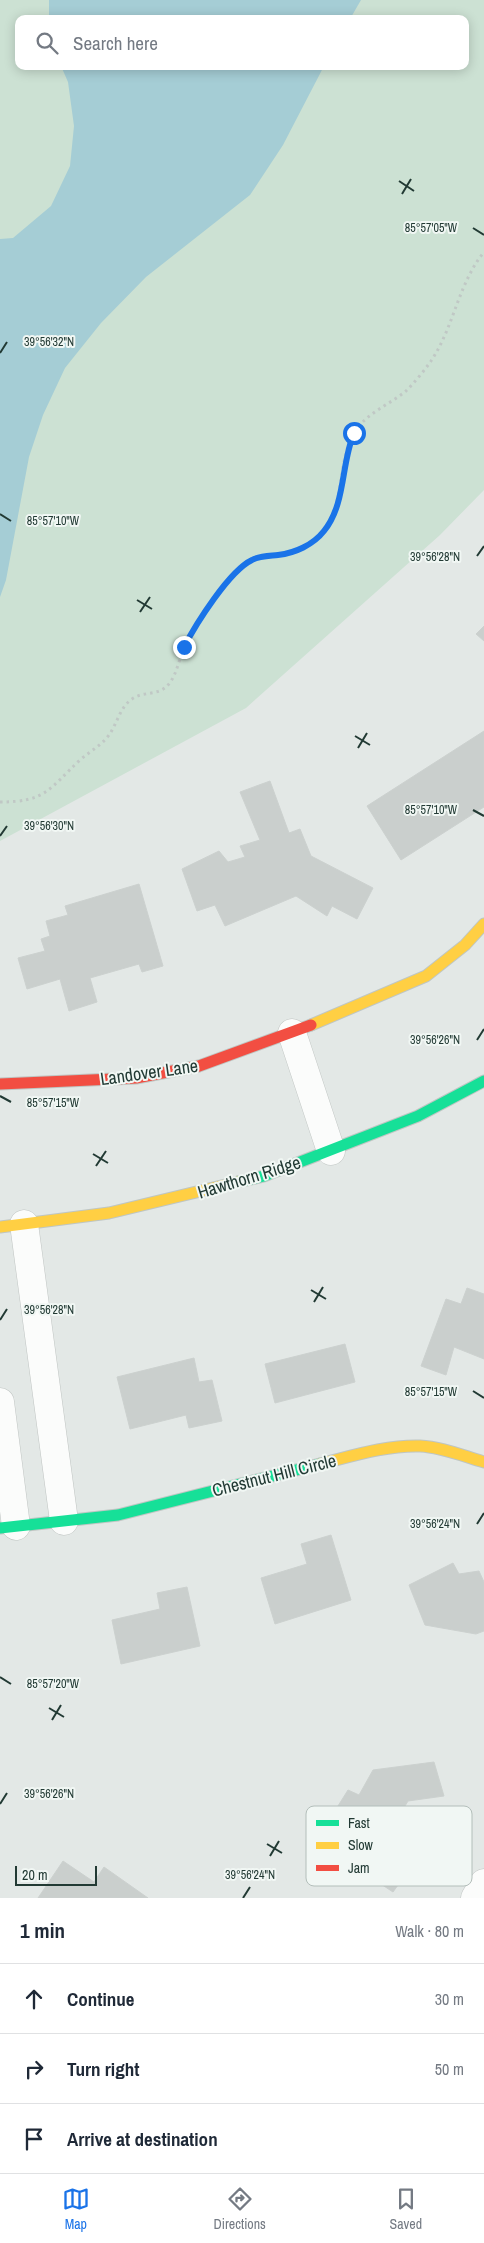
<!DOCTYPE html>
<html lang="en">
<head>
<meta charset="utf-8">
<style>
	body { margin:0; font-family:"Archivo Narrow",sans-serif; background:#f6f6f7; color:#1f2937 }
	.scale { position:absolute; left:15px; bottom:12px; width:82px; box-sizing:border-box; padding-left:5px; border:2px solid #223a34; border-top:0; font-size:14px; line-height:18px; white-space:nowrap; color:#223a34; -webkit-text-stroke:4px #f1f7f4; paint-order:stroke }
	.stop { position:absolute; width:15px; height:15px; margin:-11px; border:4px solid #1a73e8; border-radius:50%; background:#fff }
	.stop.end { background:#1a73e8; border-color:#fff; box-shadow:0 1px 5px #0008 }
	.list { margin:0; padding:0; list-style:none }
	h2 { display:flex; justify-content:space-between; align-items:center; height:65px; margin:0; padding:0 20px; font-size:21px }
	h2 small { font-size:16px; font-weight:400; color:#747a83 }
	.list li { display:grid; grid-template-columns:32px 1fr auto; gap:15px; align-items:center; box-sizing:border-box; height:70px; padding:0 20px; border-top:1px solid #e0e1e3 }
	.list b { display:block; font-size:19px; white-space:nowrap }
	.list em { font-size:16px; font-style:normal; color:#747a83 }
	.icon { flex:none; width:28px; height:28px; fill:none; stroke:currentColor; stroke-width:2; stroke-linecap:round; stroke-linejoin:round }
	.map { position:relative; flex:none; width:484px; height:1898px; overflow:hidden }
	.search { position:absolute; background:#fff; box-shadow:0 2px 12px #0003; left:15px; right:15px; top:15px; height:55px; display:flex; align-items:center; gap:12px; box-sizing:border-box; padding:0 18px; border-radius:10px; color:#747a83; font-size:19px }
	.sheet { height:275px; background:#fff }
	nav { display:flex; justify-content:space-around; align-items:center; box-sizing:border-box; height:70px; border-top:1px solid #e0e1e3; background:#fff; font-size:14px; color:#747a83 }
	nav a { display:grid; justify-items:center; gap:2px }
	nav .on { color:#1a73e8 }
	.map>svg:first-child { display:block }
	.green { fill:#cce1d3; fill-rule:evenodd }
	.water { fill:#a5cdd5 }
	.building { fill:#cacfcd; stroke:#ccd1cf }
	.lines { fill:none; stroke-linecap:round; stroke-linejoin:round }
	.street-casing { stroke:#c0c5c3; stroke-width:29 }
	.fast-casing { stroke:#bfc6c3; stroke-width:13 }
	.slow-casing { stroke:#bfc6c3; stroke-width:13 }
	.jam-casing { stroke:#bfc6c3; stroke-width:13 }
	.path { stroke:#c0c8c5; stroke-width:3; stroke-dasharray:2.5 4; stroke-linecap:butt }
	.street { stroke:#fbfcfb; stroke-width:28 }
	.fast { stroke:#16e098; stroke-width:11 }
	.slow { stroke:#ffcf43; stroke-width:11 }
	.jam { stroke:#f24e42; stroke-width:11 }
	.route { stroke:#1a73e8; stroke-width:6 }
	.ticks { fill:none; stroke:#223a34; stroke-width:2 }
	.labels { text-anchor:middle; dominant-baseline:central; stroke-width:4; stroke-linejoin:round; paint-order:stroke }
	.street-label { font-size:18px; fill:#223a34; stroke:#f1f7f4 }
	.key { fill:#f1f7f4; stroke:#b3beba; stroke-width:1 }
	.key-label { font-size:14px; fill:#223a34 }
	.ticks-label { font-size:12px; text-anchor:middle; fill:#223a34; stroke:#f1f7f4; stroke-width:4; stroke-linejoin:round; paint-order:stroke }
</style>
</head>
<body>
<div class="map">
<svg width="484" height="1898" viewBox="0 0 484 1898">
	<rect width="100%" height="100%" fill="#e3e8e6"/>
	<path class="green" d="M0,0h484v490l-44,45 -194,173 -246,133zM19,19h446v47h-446z"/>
	<path class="water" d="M49,0h312l-11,19h-301z
		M61,66h263l-41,79 -33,50 -104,82 -45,46 -36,45 -22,47 -14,42 -23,123 -6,17v-358l13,-1 38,-32 19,-40 4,-40 -6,-44z"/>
	<path class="building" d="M484,626v15l-8,-7z
		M484,731v76l-83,53 -34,-54z
		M270,781l19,52 11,-4 11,27 62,32 -16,31 -25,-13 -5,10 -31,-20 -71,30 -10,-21 -18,6 -15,-42 37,-18 9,11 17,-5 -5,-11 20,-6 -20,-48z
		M139,884l24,82 -21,6 -3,-8 -49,14 7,24 -28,9 -9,-32 -33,10 -9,-31 27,-7 -4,-12 9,-3 -4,-15 22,-6 -3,-9z
		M467,1288l17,6v65l-30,-12 -8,28 -25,-9 25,-67 15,5z
		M345,1344l10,38 -80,21 -10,-39z
		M194,1358l5,24 13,-2 10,41 -33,7 -3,-13 -56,14 -13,-52z
		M331,1535l20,65 -76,24 -14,-46 46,-14 -6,-20z
		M453,1563l6,11 20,-3 5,11v49l-8,3 -51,-9 -16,-40z
		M187,1587l13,59 -79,18 -9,-44 48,-11 -3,-16z
		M434,1762l10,34 -36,5 -28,47 31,19 -18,25 -77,-51 32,-51 11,5 14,-25z
		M63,1861l31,21 10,-15 44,31h-110z"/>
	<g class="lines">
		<defs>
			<path id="street" d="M292,1033l39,118
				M24,1224l40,297
				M0,1402l16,124
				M475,1898l9,-15"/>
			<path id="fast" d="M238,1182l26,-6 154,-60 66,-35
				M0,1528l118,-13 202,-51"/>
			<path id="slow" d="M311,1025l115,-49 39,-31 19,-21
				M0,1227l109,-14 129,-31
				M320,1464c32,-8 66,-19 100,-18 22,1 43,10 64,16"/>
			<path id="jam" d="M0,1084l136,-6 63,-12 112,-41"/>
		</defs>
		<use href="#street" class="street-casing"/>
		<use href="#fast" class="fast-casing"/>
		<use href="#slow" class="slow-casing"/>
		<use href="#jam" class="jam-casing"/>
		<path class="path" d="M0,802c46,0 49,-13 80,-42 10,-9 21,-14 29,-25 8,-11 11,-28 23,-36 11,-8 26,-3 36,-14 9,-10 11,-27 17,-39 13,-26 32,-53 51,-74 24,-27 65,-7 89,-42 20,-29 12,-68 29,-97 12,-20 35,-28 52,-42 9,-9 18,-20 25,-30 23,-34 27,-77 53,-109"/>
		<use href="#street" class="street"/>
		<use href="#fast" class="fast"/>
		<use href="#slow" class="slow"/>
		<use href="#jam" class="jam"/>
	</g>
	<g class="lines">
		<path class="route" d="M184,647c12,-23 45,-76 68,-87 7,-4 17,-4 26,-5 17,-2 35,-10 46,-24 22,-27 17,-68 30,-98"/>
	</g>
	<path class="ticks" d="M399,181l15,10M402,194l9,-15M473,228l11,7M0,353l7,-11M0,514l11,7M477,556l7,-10M137,600l15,9M140,612l10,-15M355,736l15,9M358,748l9,-15M473,810l11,6M0,836l7,-10M477,1040l7,-11M0,1096l11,6M93,1154l15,9M96,1166l10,-15M311,1290l15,9M314,1302l9,-15M0,1320l7,-11M473,1391l11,7M477,1524l7,-11M0,1677l11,7M49,1708l15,9M52,1720l9,-15M0,1804l7,-11M267,1844l15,9M270,1856l9,-15M243,1898l7,-11"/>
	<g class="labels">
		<g class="street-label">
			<text transform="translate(149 1072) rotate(-8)">Landover Lane</text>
			<text transform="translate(249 1177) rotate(-17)">Hawthorn Ridge</text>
			<text transform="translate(274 1475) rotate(-14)">Chestnut Hill Circle</text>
		</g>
	</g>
	<rect x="306" y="1806" width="166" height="80" rx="8" class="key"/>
	<rect x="316" y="1820" width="23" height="6" fill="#16e098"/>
	<rect x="316" y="1842" width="23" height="7" fill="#ffcf43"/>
	<rect x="316" y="1865" width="23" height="6" fill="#f24e42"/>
	<g class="key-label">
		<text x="348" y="1828">Fast</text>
		<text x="348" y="1850">Slow</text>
		<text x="348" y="1873">Jam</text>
	</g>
	<g class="ticks-label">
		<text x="431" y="232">85°57'05"W</text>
		<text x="49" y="346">39°56'32"N</text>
		<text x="53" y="525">85°57'10"W</text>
		<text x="435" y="561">39°56'28"N</text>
		<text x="431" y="814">85°57'10"W</text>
		<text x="49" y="830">39°56'30"N</text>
		<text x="435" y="1044">39°56'26"N</text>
		<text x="53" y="1107">85°57'15"W</text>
		<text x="49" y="1314">39°56'28"N</text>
		<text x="431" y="1396">85°57'15"W</text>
		<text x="435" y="1528">39°56'24"N</text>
		<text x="53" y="1688">85°57'20"W</text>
		<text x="49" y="1798">39°56'26"N</text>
		<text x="250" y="1879">39°56'24"N</text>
	</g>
</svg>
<div class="scale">20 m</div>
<div class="stop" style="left:354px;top:433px"></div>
<div class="stop end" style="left:184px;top:647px"></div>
<div class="search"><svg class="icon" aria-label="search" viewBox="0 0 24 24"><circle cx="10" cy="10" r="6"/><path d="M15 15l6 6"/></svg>Search here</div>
</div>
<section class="sheet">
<h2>1 min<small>Walk · 80 m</small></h2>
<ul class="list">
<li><svg class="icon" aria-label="ahead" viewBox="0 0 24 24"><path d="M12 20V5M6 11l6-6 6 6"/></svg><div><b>Continue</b></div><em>30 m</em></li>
<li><svg class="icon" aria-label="right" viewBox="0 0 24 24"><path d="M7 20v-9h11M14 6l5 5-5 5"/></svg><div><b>Turn right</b></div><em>50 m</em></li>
<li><svg class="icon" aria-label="arrive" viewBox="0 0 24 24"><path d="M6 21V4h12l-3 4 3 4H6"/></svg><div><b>Arrive at destination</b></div></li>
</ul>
</section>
<nav>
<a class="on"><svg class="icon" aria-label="map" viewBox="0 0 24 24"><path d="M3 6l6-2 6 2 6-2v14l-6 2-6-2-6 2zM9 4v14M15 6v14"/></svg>Map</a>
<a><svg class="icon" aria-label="directions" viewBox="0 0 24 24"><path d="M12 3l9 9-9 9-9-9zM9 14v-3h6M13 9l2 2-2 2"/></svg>Directions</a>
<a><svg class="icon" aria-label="saved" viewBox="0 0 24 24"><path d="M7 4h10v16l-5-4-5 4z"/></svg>Saved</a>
</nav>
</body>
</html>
